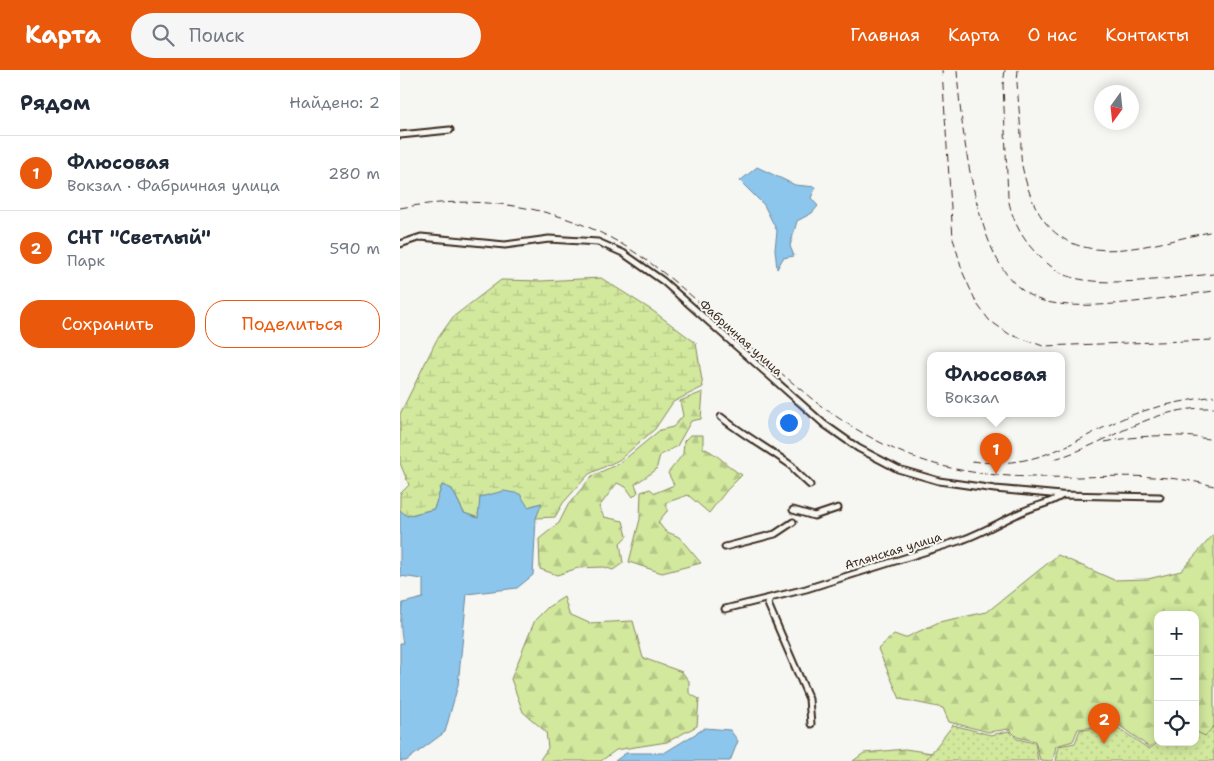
<!DOCTYPE html>
<html lang="ru">
<head>
<meta charset="utf-8">
<style>
	body { margin:0; font-family:"Shantell Sans",sans-serif; background:#f6f6f7; color:#1f2937 }
	.controls { position:absolute; right:15px; bottom:15px; display:grid; overflow:hidden; border-radius:10px; box-shadow:0 2px 12px #0003 }
	.controls button { width:45px; height:45px; display:grid; place-items:center; padding:0; border:0; border-bottom:1px solid #e0e1e3; background:#fff; color:#1f2937; font:25px sans-serif }
	.compass { position:absolute; left:694px; top:15px; width:45px; height:45px; border-radius:50%; background:#fff; box-shadow:0 2px 12px #0003; rotate:195deg }
	.you { position:absolute; left:388px; top:352px; width:18px; height:18px; margin:-12px; border:4px solid #fff; border-radius:50%; background:#1a73e8; box-shadow:0 0 0 8px #1a73e833 }
	.badge { display:grid; place-items:center; width:32px; height:32px; border-radius:50%; background:#ea580c; color:#fff; font-size:16px; font-weight:700 }
	.pin { position:absolute; translate:-50% -41px; filter:drop-shadow(0 1px 2px #0008) }
	.pin::after { content:''; position:absolute; top:26px; width:18px; height:15px; background:inherit; clip-path:polygon(0 0,100% 0,50% 100%) }
	.popup { position:absolute; left:527px; top:282px; width:138px; height:65px; box-sizing:border-box; display:grid; place-content:center; border-radius:10px; background:#fff; filter:drop-shadow(0 1px 4px #0005); font-size:16px; white-space:nowrap; color:#747a83 }
	.popup b { font-size:19px; color:#1f2937 }
	.popup::after { content:''; position:absolute; left:50%; top:100%; margin-left:-10px; border:10px solid transparent; border-top-color:#fff }
	.list { margin:0; padding:0; list-style:none }
	h2 { display:flex; justify-content:space-between; align-items:center; height:65px; margin:0; padding:0 20px; font-size:21px }
	h2 small { font-size:16px; font-weight:400; color:#747a83 }
	.list li { display:grid; grid-template-columns:32px 1fr auto; gap:15px; align-items:center; box-sizing:border-box; height:75px; padding:0 20px; border-top:1px solid #e0e1e3 }
	.list b { display:block; font-size:19px; white-space:nowrap }
	.list p { margin:0; font-size:16px; white-space:nowrap; color:#747a83 }
	.list em { font-size:16px; font-style:normal; color:#747a83 }
	.actions { display:flex; gap:10px; padding:15px 20px }
	.actions a { flex:1; padding:11px 0; border:1px solid #ea580c; border-radius:20px; text-align:center; font-size:18px; color:#ea580c }
	.actions .main { background:#ea580c; color:#fff }
	.icon { flex:none; width:28px; height:28px; fill:none; stroke:currentColor; stroke-width:2; stroke-linecap:round; stroke-linejoin:round }
	.map { position:relative; flex:none; width:814px; height:691px; overflow:hidden }
	header { display:flex; align-items:center; gap:30px; box-sizing:border-box; height:70px; padding:0 25px; background:#ea580c; color:#fff }
	header strong { font-size:24px }
	nav { display:flex; gap:28px; margin-inline-start:auto; font-size:18px }
	.search { width:350px; height:45px; background:#f6f6f7; display:flex; align-items:center; gap:12px; box-sizing:border-box; padding:0 18px; border-radius:28px; color:#747a83; font-size:19px }
	main { display:flex }
	aside { flex:1; background:#fff }
	.map>svg:first-child { display:block }
	.forest { fill:url(#forest-firs); stroke:#86895e }
	.wetland { fill:url(#wetland-marsh); stroke:#86895e }
	.garden { fill:url(#garden-dots); stroke:#86895e }
	.water { fill:#8dc6ec; stroke:#6c889a }
	.lines { fill:none; stroke-linecap:round; stroke-linejoin:round }
	.street-casing { stroke:#3b2a1e; stroke-width:9 }
	.street { stroke:#f6f6f2; stroke-width:5 }
	.rail { stroke:#3b2a1e; stroke-width:1; stroke-dasharray:8 4; stroke-linecap:butt }
	.labels { text-anchor:middle; dominant-baseline:central; stroke-width:4; stroke-linejoin:round; paint-order:stroke }
	.street-label { font-size:12px; fill:#3b2a1e; stroke:#f6f6f2 }
</style>
</head>
<body>
<header>
<strong>Карта</strong>
<div class="search"><svg class="icon" aria-label="search" viewBox="0 0 24 24"><circle cx="10" cy="10" r="6"/><path d="M15 15l6 6"/></svg>Поиск</div>
<nav><a>Главная</a><a>Карта</a><a>О нас</a><a>Контакты</a></nav>
</header>
<main>
<aside>
<h2>Рядом<small>Найдено: 2</small></h2>
<ul class="list">
<li><span class="badge">1</span><div><b>Флюсовая</b><p>Вокзал · Фабричная улица</p></div><em>280 m</em></li>
<li><span class="badge">2</span><div><b>СНТ &quot;Светлый&quot;</b><p>Парк</p></div><em>590 m</em></li>
</ul>
<div class="actions"><a class="main">Сохранить</a><a>Поделиться</a></div>
</aside>
<div class="map">
<svg width="814" height="691" viewBox="0 0 814 691">
	<defs>
		<pattern id="forest-firs" width="22" height="20" patternUnits="userSpaceOnUse" patternTransform="scale(1.25)"><rect width="22" height="20" fill="#d1e89d"/><path d="M5 1l3.5 6h-7zM16 11l3.5 6h-7z" fill="#b4c787"/></pattern>
		<pattern id="wetland-marsh" width="20" height="14" patternUnits="userSpaceOnUse" patternTransform="scale(1.25)"><rect width="20" height="14" fill="#d1e89d"/><path d="M1 5h8M5 5V1M11 12h8M15 12V8" fill="none" stroke="#b4c787"/></pattern>
		<pattern id="garden-dots" width="8" height="8" patternUnits="userSpaceOnUse" patternTransform="scale(1.25)"><rect width="8" height="8" fill="#d1e89d"/><path d="M2 2h.1M6 6h.1" fill="none" stroke="#b4c787" stroke-width="1.8" stroke-linecap="round"/></pattern>
	</defs>
	<rect width="100%" height="100%" fill="#f6f6f2"/>
	<filter id="ink" filterUnits="userSpaceOnUse"><feTurbulence type="fractalNoise" baseFrequency=".02" numOctaves="2"/><feDisplacementMap in="SourceGraphic" scale="10" xChannelSelector="R" yChannelSelector="G"/><feConvolveMatrix kernelMatrix="1 2 1 2 8 2 1 2 1" color-interpolation-filters="sRGB"/></filter>
	<g filter="url(#ink)">
		<path class="forest" d="M303,322l-2,27 -10,2 -14,25 -17,9 -4,15 -21,14 3,8 -5,5 -7,-10 -9,-4 -18,24 5,10 19,4 4,15 -7,7 3,20 -10,7 -9,-3 -26,1 -21,7 -17,-6 -1,-30 20,-16 9,-18 24,-29 28,-13 40,-33 13,-3 10,-11 -3,-15z
			M290,365h13v13c16,6 24,19 39,27l-15,15 -18,23 -21,-18 -23,8 3,7 -10,12 7,9 14,6 22,26 -39,10 -33,-11 11,-43 1,-27 9,-3 5,4 19,-8 -6,-12 15,-19 1,-13z
			M814,464v195l-20,21 1,-135h-37v126l-9,6 -32,-23 -39,5 -5,12 -17,5 -3,15 -13,-1 -5,-19 -18,-4 -8,-8 -20,3 -40,-10 -6,-14 -43,-9 -22,-50 16,-15 11,4 34,-16 48,-10 71,-57 56,25 34,-1 33,-8z
			M164,527l5,17 20,9 44,-2 10,37 39,14 7,9v12l10,6 -2,27 -30,16 -51,8 -15,11h-62l9,-13 -2,-16 -23,-20 -12,-33 24,-59 13,-13z
			M505,679l27,4 -7,8h-72l11,-8z"/>
		<path class="wetland" d="M201,208l52,33 43,32 7,44 -30,15 -18,27 -36,31 -30,14 -26,29 -8,14 -19,1 5,-15 -13,4 -48,-10 -1,21 -15,-5 -12,-24 -10,-4 -8,24 -28,7 -6,-6v-16l9,-9 -9,-22v-49l36,-73 17,-24 48,-37 40,1z"/>
		<path class="garden" d="M553,655l38,10 18,-4 8,8 18,4 3,18h-113z
			M814,656v35h-158l3,-15 16,-3 5,-13 37,-3 32,22 10,-7h36v-11l10,5z"/>
		<path class="water" d="M357,97l38,18 21,2 -5,11 7,8 -6,7 -15,8 -7,25 4,10 -11,2 -6,11 -2,-20 2,-18 -13,-26 -24,-24z
			M42,415l10,4 12,24 14,5 2,-21 24,-6 16,3 8,13 14,-4 -6,15 -3,57 -16,13 -50,6 -9,91 -13,47 -39,29h-6v-118h3c-3,-11 -3,-29 0,-40l20,-5v-19l-23,-3v-66l7,6 27,-7z
			M305,658l25,2 8,11 -8,20h-115l11,-8h38z"/>
		<g class="lines">
			<defs>
				<path id="street" d="M0,65l50,-5
					M0,174l21,-7 84,8 44,-6 49,3 25,11 40,28 161,143 34,24 40,21 41,12 56,8 66,6 99,2
					M321,347c22,18 48,32 71,49l3,5 15,14
					M393,440l21,6 24,-8
					M325,477l50,-13 18,-12
					M370,529l-2,5 41,95 2,25
					M325,539l81,-20 156,-49c22,-8 41,-20 62,-29 13,-6 25,-7 37,-15"/>
			</defs>
			<use href="#street" class="street-casing"/>
			<use href="#street" class="street"/>
			<path class="rail" d="M542,0l11,168 10,35 14,31 12,16 20,14 34,12 171,-6
				M557,0c3,52 17,157 46,199 10,16 26,29 44,33 44,10 121,-5 167,-11
				M605,0l-2,15 5,112c4,24 15,44 32,60 9,8 17,15 28,19 35,13 108,1 146,-2
				M618,0l-1,12c1,18 3,35 4,53 0,11 -1,24 2,35 25,113 109,78 191,61
				M0,138c65,-12 136,-6 197,23 45,21 82,54 119,86 33,29 67,58 101,86 91,66 151,76 261,74 46,-1 91,-3 136,9
				M705,372c35,-7 73,-9 109,-2
				M654,389c58,-16 94,-53 160,-51
				M572,391c65,9 96,-18 152,-43 29,-12 60,-17 90,-22"/>
		</g>
	</g>
	<g class="labels">
		<g class="street-label">
			<text transform="translate(341 268) rotate(42)">Фабричная улица</text>
			<text transform="translate(493 481) rotate(-17)">Атлянская улица</text>
		</g>
	</g>
</svg>
<div class="controls">
<button>+</button>
<button>−</button>
<button><svg class="icon" aria-label="locate" viewBox="0 0 24 24"><circle cx="12" cy="12" r="6"/><path d="M12 2v4M12 18v4M2 12h4M18 12h4"/></svg></button>
</div>
<svg class="compass" viewBox="-18 -18 36 36"><path d="M0-13l5 13h-10z" fill="#e53935"/><path d="M0 13l5-13h-10z" fill="#747a83"/></svg>
<div class="you"></div>
<div class="pin badge" style="left:596px;top:404px">1</div>
<div class="popup"><b>Флюсовая</b>Вокзал</div>
<div class="pin badge" style="left:704px;top:674px">2</div>
</div>
</main>
</body>
</html>
